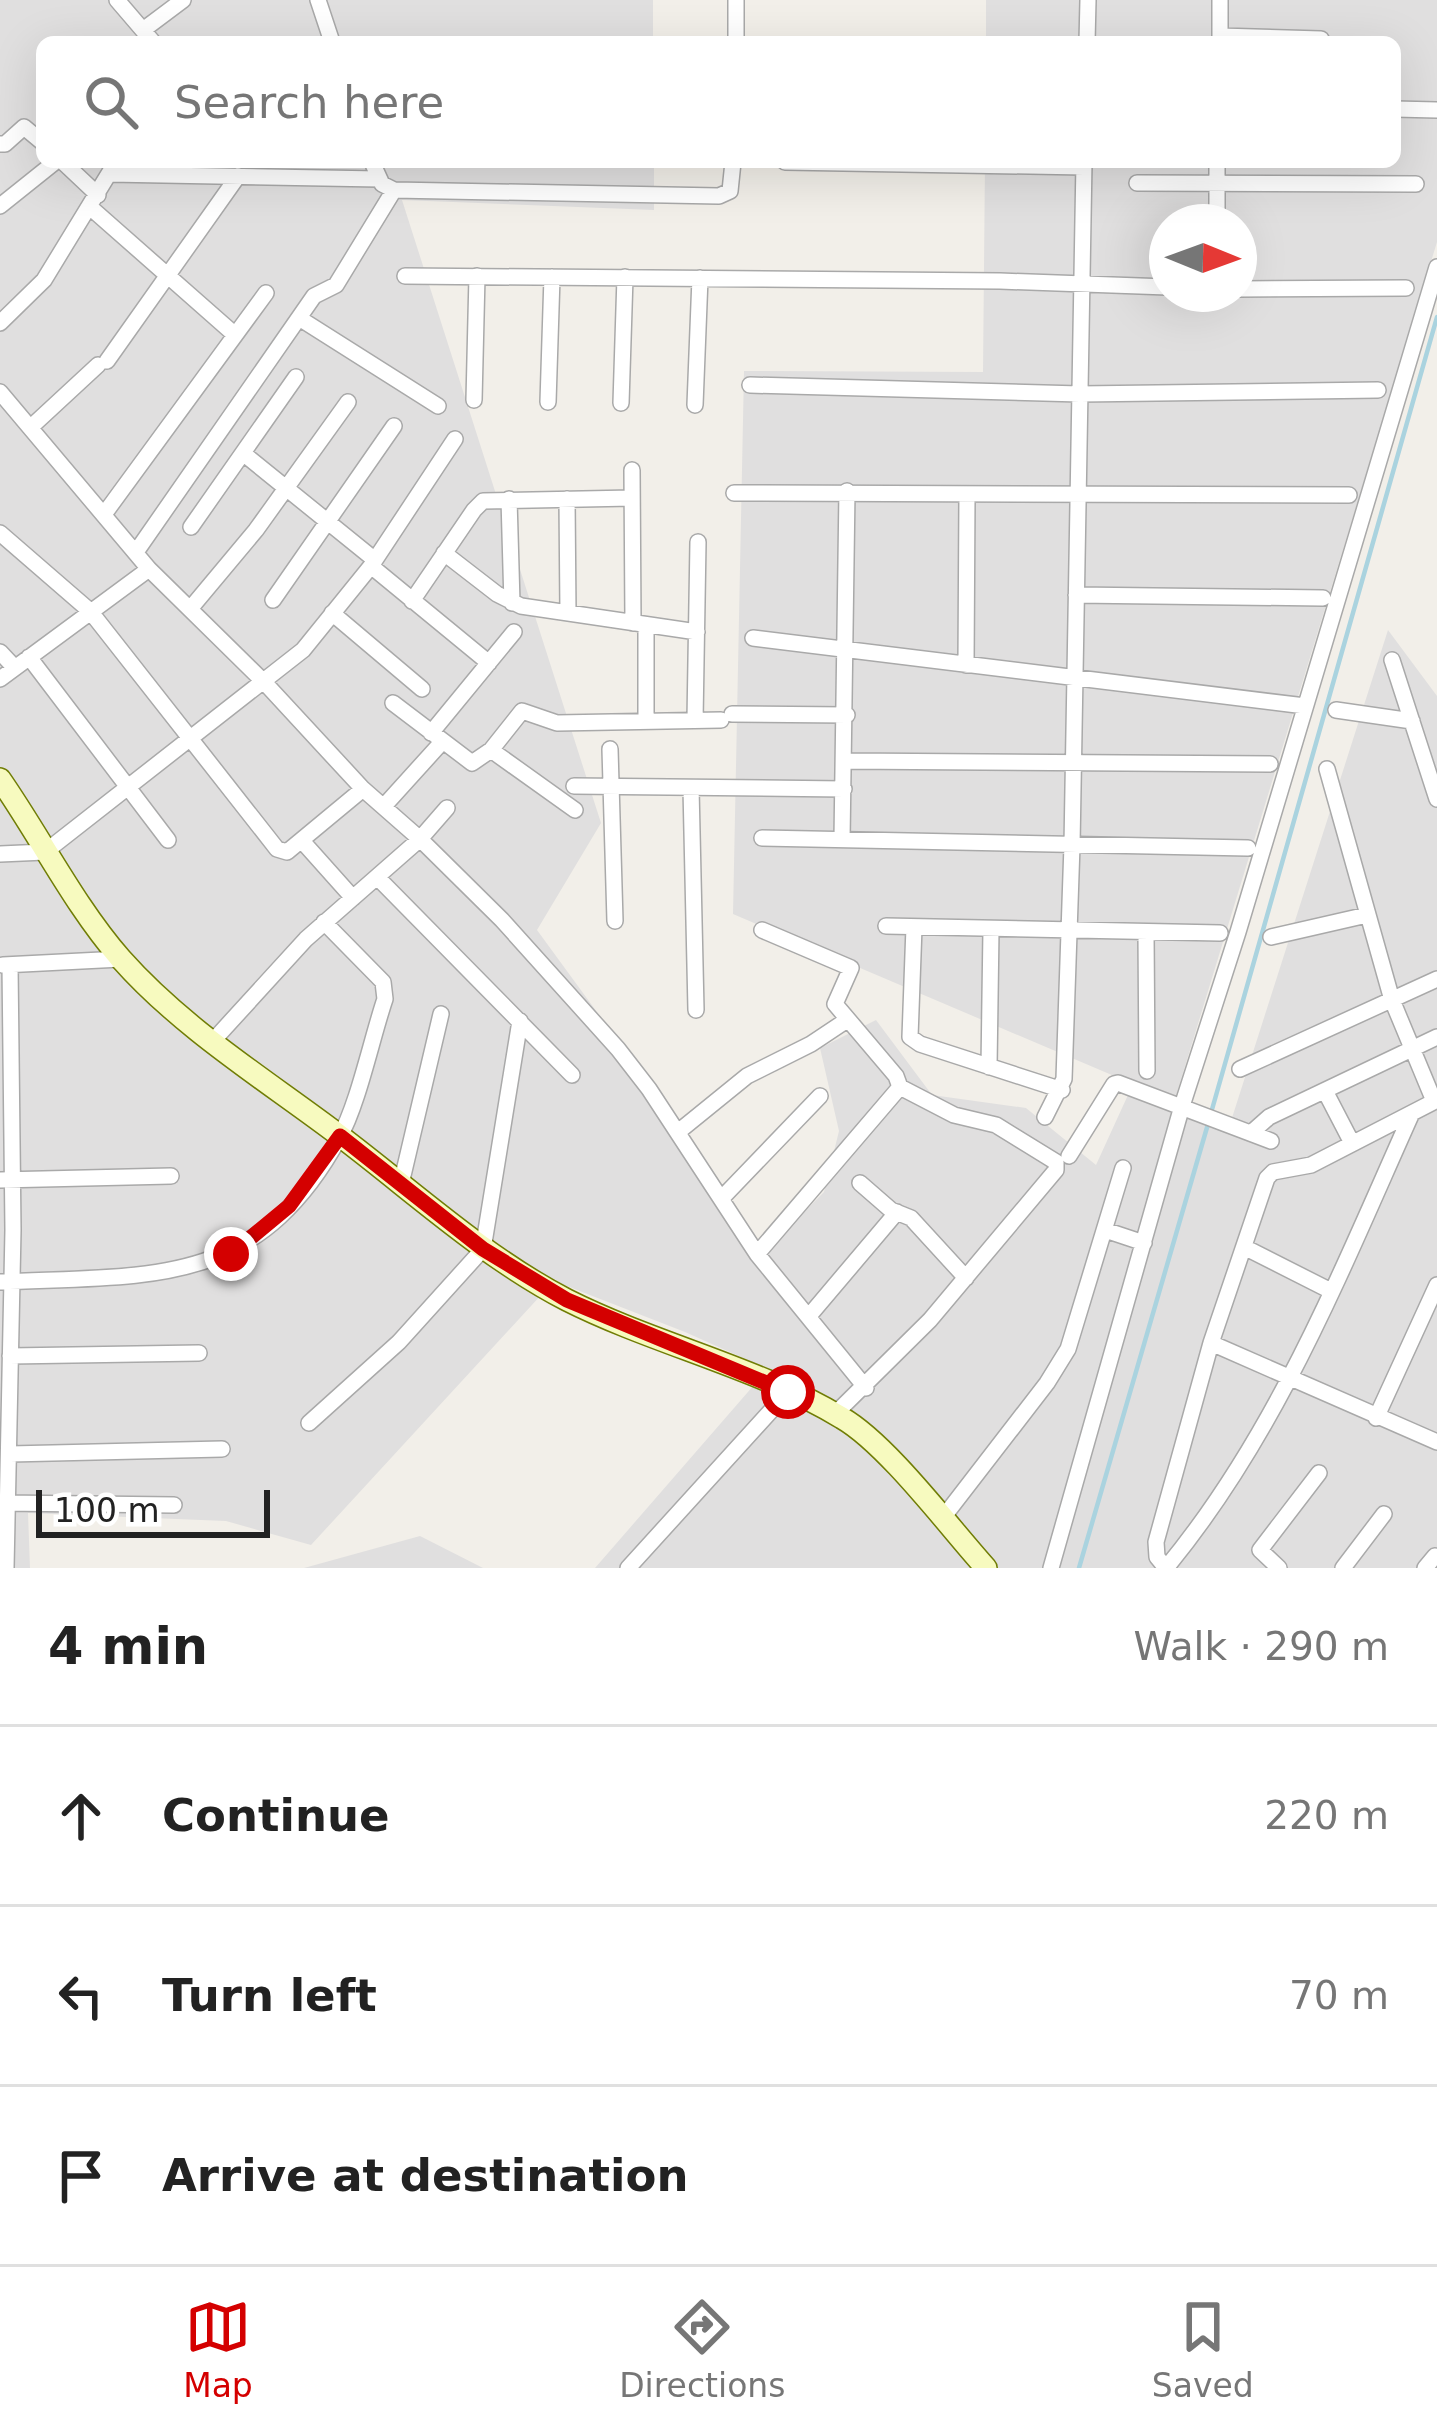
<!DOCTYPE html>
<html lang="en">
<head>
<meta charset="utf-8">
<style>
	body { margin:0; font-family:"DejaVu Sans",sans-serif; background:#f2f2f2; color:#222 }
	.compass { position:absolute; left:1149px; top:204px; width:108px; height:108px; border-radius:50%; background:#fff; box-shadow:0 12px 48px #0002; rotate:91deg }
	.scale { position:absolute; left:36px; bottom:30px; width:234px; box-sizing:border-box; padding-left:12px; border:6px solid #222; border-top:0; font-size:33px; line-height:42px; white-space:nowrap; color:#222; -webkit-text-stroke:9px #fff; paint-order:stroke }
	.stop { position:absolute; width:36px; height:36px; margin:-27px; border:9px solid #d40000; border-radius:50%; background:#fff }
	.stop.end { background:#d40000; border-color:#fff; box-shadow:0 3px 12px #0008 }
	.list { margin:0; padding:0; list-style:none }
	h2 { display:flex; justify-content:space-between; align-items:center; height:156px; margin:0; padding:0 48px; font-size:51px }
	h2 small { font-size:39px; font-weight:400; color:#767676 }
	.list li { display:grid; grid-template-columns:78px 1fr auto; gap:36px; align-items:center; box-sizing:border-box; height:180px; padding:0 48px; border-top:3px solid #e0e0e0 }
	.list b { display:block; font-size:45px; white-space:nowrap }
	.list em { font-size:39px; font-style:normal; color:#767676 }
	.icon { flex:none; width:66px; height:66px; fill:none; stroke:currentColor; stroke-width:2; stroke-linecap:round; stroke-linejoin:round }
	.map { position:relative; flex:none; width:1437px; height:1568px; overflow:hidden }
	.search { position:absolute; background:#fff; box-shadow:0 12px 48px #0002; left:36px; right:36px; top:36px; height:132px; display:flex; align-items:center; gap:30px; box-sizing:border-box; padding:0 42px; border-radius:18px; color:#767676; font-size:45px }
	.sheet { height:696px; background:#fff }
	nav { display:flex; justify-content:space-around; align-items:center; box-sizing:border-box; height:168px; border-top:3px solid #e0e0e0; background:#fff; font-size:33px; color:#767676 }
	nav a { display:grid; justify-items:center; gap:6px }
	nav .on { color:#d40000 }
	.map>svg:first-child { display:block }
	.residential { fill:#e0dfdf; fill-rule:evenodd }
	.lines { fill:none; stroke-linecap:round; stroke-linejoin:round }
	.stream { stroke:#aad3df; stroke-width:4.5 }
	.street-casing { stroke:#a9a9a9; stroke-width:18 }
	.secondary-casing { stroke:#707d05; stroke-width:24 }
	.street { stroke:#fff; stroke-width:15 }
	.secondary { stroke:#f7fabf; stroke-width:21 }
	.route { stroke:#d40000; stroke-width:15 }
</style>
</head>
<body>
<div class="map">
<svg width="1437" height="1568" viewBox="0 0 1437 1568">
	<rect width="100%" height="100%" fill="#f2efe9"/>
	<path class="residential" d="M0,0h653v42h-611v120h612v48l-252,-10 199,623 -64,107 149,204 71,125 67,-67 15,-61 -19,-83 56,-28 56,75 94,13 70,57 37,-81 -400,-170 11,-543 239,1 2,-210h410v-120h-409v-42h451v242l-262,857 56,22 157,-491 49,66v872h-842l173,-199 -83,-37 -131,-51 -243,264 -85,-24 -198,-8 2,55h-30zM1167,222h72v72h-72z
		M420,1536l63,32h-179z"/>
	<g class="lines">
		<path class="stream" d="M1211,1113l226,-796
			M1079,1568l129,-444"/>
		<defs>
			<path id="street" d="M117,0l36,42
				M318,0l14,42
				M736,0v42
				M143,30l40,-30
				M1220,36l101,3
				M1087,42l1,-42
				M1220,42v-42
				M1395,109l42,1
				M0,144h5l19,-17 18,15
				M63,162l35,33
				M372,162l10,22 12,6 325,6 11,-5 3,-29
				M785,162l299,5
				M110,174l269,5
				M1137,183l279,1
				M0,206l55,-44
				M91,208l143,126
				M1217,222v-60
				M405,276l595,5 167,6
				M1239,289l167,-1
				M299,318l139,88
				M0,323l44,-43 72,-118
				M107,361l131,-185
				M750,385l330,9 298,-4
				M0,392l149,177 116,114 98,106 57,50 27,-31
				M474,400l3,-124
				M548,402l4,-125
				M621,403l4,-126
				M695,405l5,-127
				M31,427l67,-62
				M244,454l131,106
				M632,470l1,153
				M734,493l615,2
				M509,499l3,104
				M567,499l1,114
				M105,513l161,-220
				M191,527l105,-150
				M0,533l90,78 187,238 10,3 76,-63
				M136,552l178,-256 22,-11 58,-95
				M444,553l53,41 24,12 176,26
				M371,566l118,97
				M1076,595l247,3
				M273,600l121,-174
				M412,601l62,-91 9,-9 149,-3
				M190,609l66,-79 92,-128
				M332,613l90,76
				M646,625v96
				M753,638l552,68
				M0,652l15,16
				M29,657l139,183
				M1392,660l45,139
				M966,665l1,-171
				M0,679l149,-110
				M393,703l79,60 19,-13 31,-39 35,12 164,-3
				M1336,710l76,11
				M732,714l115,1
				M695,720l3,-178
				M431,733l83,-101
				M610,749l5,172
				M491,750l84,60
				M845,761l425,3
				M1327,769l65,231 42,101
				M574,786l270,3
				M691,788l5,222
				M385,805l57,-63
				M762,838l486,10
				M842,840l5,-349
				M303,842l50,56
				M0,854l45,-2 258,-202 68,-84 84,-127
				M377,877l195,198
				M886,926l334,7
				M914,927l-4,110 10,7 142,46
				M1146,933l1,138
				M1271,937l96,-22
				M3,965l118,-6
				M212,1042l94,-103 114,-100 82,81 116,129 31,40 108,165 109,134
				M989,1067l2,-137
				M1240,1069l197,-90
				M1325,1091l27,52
				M1045,1117l19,-38 8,-234 12,-683
				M678,1132l69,-56 64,-32 36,-24
				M1251,1133l18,-16 168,-80
				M1069,1156l45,-72 4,-1 153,58
				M0,1180l171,-4
				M860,1183l31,27 20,8 55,60
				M401,1184l40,-170
				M721,1199l99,-103
				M1105,1230l39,13
				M1244,1247l87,44
				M757,1254l143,-167 -4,-11 -61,-72 16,-36 -89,-38
				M0,1282c151,-7 256,7 339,-144 19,-33 33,-101 46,-139l-2,-17 -59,-60
				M809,1316l88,-104
				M1211,1343l226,99
				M10,1356l189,-3
				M835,1414l95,-94 126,-150v-8l-60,-37 -42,-10 -54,-28
				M1376,1418l61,-133
				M309,1423l90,-81 84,-93 37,-228
				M10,1454l212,-5
				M3,1503l171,2
				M942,1519l105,-136 21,-34 55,-181
				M6,1568l7,-338 -3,-265
				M628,1568l160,-176
				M1051,1568l131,-462 56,-174 199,-665
				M1166,1568l-9,-11 -1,-15 55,-199 56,-165 6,-6 38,-7 126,-65
				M1166,1568c111,-134 175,-297 246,-455
				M1279,1568l-19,-18 59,-77
				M1343,1568l41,-54
				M1425,1568l10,-12"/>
			<path id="secondary" d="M0,779c41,59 74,126 121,180 62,70 145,121 219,177 74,56 144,121 227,164 87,44 193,68 275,118 45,26 107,109 144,150"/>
		</defs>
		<use href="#street" class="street-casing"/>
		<use href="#secondary" class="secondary-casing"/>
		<use href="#street" class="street"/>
		<use href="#secondary" class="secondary"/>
	</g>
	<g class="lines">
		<path class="route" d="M231,1254l58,-48 51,-70 143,113 84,51 221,92"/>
	</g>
</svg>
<svg class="compass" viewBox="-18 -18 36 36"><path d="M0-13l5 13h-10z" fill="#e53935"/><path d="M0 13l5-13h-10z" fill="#767676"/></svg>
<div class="scale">100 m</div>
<div class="stop" style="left:788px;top:1392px"></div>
<div class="stop end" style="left:231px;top:1254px"></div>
<div class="search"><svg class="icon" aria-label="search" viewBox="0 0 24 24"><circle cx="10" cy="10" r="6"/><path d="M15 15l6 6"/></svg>Search here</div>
</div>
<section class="sheet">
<h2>4 min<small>Walk · 290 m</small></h2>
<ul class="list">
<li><svg class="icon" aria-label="ahead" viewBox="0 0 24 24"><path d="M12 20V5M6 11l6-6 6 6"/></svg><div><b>Continue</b></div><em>220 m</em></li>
<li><svg class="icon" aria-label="left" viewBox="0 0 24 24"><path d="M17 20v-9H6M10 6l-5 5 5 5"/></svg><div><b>Turn left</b></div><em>70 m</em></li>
<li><svg class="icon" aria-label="arrive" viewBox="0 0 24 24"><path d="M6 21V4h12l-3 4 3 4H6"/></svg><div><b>Arrive at destination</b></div></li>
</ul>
</section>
<nav>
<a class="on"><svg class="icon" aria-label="map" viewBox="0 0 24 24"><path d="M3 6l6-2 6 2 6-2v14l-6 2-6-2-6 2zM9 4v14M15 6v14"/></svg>Map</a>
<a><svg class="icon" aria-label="directions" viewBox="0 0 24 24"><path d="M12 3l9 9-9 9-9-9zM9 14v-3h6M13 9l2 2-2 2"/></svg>Directions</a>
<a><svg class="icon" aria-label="saved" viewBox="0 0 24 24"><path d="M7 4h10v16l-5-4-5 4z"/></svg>Saved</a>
</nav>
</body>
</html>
